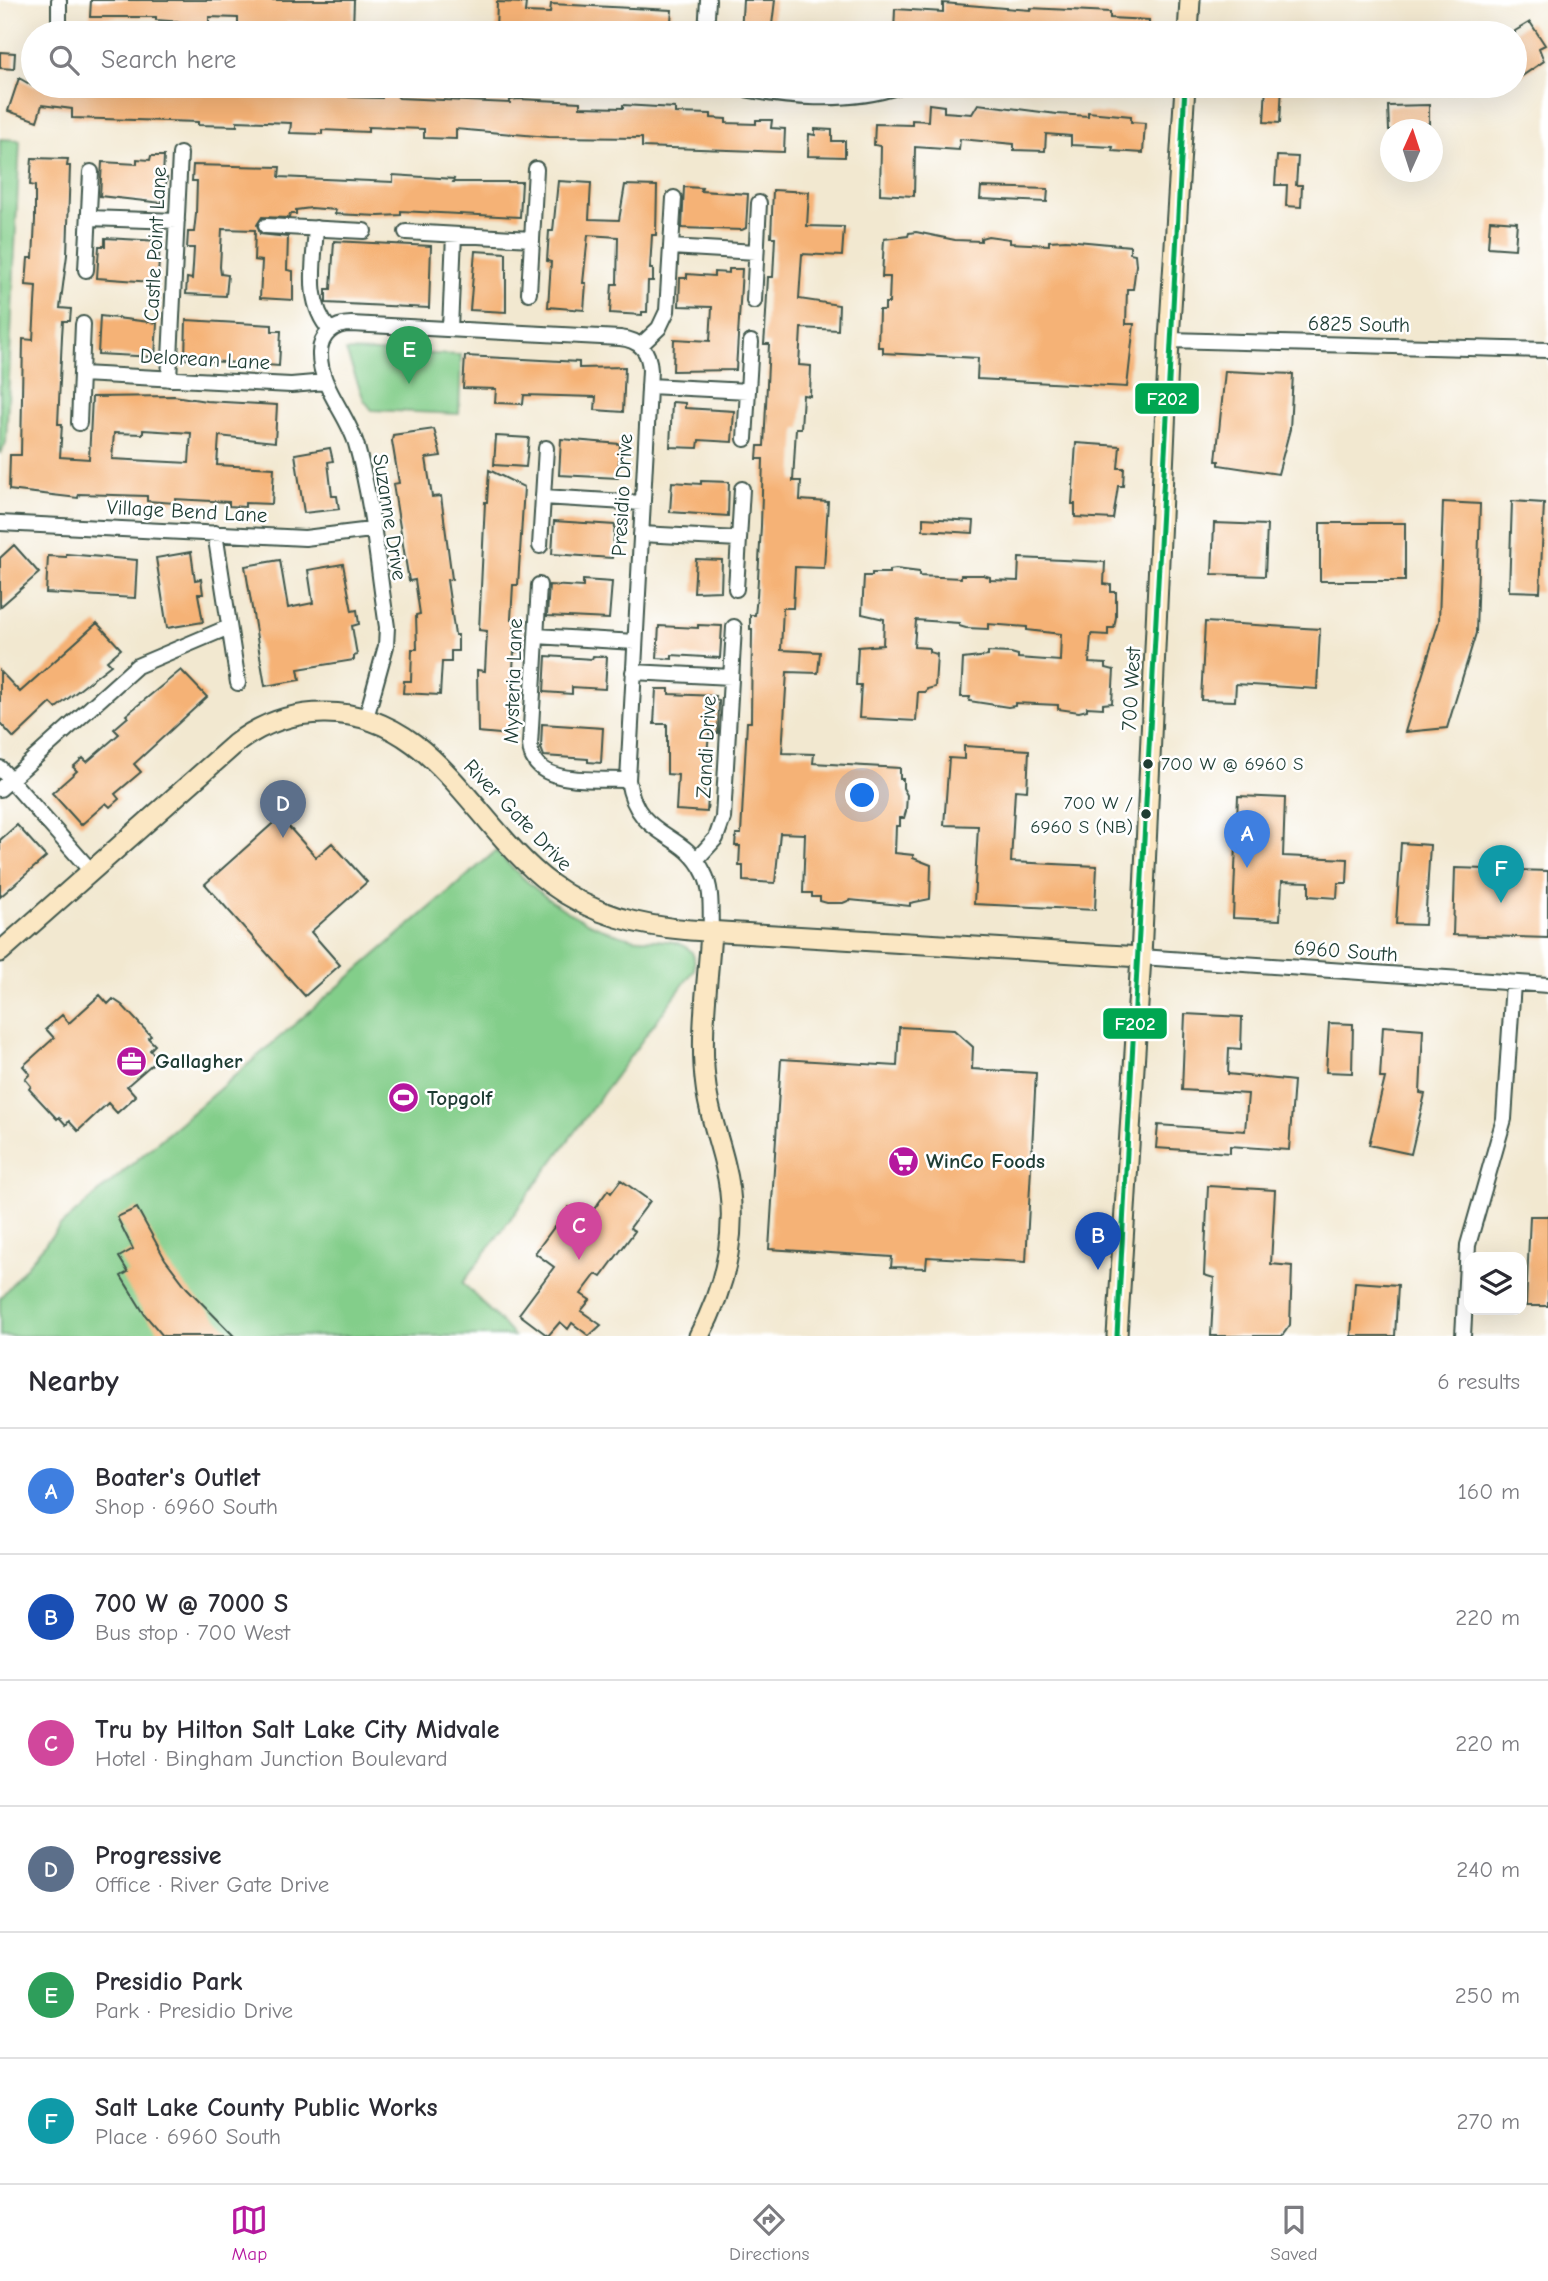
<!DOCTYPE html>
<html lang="en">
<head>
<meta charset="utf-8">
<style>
	body { margin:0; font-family:"Comic Neue",sans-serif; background:#f2f2f3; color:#2b2b33 }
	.controls { position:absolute; right:21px; bottom:21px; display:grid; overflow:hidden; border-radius:14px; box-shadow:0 7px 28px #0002 }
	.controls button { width:63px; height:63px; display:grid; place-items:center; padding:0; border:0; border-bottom:2px solid #e1e1e2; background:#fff; color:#2b2b33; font:35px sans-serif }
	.compass { position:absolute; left:1380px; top:119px; width:63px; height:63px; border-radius:50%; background:#fff; box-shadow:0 7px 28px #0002; rotate:3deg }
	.you { position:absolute; left:863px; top:796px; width:24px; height:24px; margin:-18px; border:5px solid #fff; border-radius:50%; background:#1a73e8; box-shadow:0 0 0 10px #1a73e833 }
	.badge { display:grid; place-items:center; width:46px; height:46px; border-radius:50%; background:#b5179e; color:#fff; font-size:23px; font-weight:700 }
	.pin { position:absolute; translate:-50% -58px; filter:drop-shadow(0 2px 4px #0008) }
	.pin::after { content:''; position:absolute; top:37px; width:24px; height:21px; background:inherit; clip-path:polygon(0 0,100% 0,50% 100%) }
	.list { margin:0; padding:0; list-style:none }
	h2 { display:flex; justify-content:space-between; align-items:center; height:91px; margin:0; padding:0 28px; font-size:30px }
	h2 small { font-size:23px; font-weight:400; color:#7c7c81 }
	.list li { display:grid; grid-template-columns:46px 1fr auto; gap:21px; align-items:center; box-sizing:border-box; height:126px; padding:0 28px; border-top:2px solid #e1e1e2 }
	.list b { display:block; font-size:26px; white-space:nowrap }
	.list p { margin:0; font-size:23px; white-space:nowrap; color:#7c7c81 }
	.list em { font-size:23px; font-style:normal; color:#7c7c81 }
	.icon { flex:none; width:38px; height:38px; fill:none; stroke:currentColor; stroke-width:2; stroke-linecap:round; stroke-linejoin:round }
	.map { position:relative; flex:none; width:1548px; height:1336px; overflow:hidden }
	.search { position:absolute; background:#fff; box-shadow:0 7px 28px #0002; left:21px; right:21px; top:21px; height:77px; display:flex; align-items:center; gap:18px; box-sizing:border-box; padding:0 24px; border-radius:38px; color:#7c7c81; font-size:26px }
	.sheet { height:847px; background:#fff }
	nav { display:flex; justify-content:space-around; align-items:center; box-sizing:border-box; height:98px; border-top:2px solid #e1e1e2; background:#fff; font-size:19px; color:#7c7c81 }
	nav a { display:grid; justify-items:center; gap:4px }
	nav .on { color:#b5179e }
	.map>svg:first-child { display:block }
	.green { fill:#83ce8a; stroke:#51865f; stroke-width:2 }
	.building { fill:#f5b276; fill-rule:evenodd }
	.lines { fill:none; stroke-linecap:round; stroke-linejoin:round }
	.street-casing { stroke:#3f574b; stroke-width:18 }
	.secondary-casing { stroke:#3f574b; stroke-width:23 }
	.street { stroke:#fff; stroke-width:14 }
	.secondary { stroke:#fbe7c3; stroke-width:19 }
	.bus-1-casing { stroke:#fff; stroke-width:10 }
	.bus-1 { stroke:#00a651; stroke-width:5 }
	.bus-dot { fill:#1f3d34; stroke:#fff; stroke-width:2.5 }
	.labels { text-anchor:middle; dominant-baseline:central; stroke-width:5; stroke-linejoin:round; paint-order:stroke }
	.bus-label { font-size:19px; fill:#1f3d34; stroke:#fff; text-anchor:start }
	.street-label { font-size:21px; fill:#1f3d34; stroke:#fff }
	.poi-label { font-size:21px; font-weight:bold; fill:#1f3d34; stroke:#fff; text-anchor:start }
	.line-badge { stroke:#fff; stroke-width:2.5 }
	.badge-label { font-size:19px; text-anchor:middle; font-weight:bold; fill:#fff }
</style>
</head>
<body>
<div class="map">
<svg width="1548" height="1336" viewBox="0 0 1548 1336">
	<rect width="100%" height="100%" fill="#fff"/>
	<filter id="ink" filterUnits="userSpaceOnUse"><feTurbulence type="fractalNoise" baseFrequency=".0143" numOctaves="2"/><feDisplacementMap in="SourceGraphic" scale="14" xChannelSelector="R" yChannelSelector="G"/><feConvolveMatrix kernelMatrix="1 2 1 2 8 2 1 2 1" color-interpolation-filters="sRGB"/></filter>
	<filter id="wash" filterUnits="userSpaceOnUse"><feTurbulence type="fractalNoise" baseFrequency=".00686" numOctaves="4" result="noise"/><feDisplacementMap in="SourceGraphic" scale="28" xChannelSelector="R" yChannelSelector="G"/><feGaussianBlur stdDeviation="1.57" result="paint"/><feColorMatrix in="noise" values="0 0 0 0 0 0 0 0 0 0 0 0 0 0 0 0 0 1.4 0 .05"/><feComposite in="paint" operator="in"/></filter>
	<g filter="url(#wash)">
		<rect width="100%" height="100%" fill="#f2e8d0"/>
		<path class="green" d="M0,139l20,1 -14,303 -6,11z
			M346,351l115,4 -2,59 -87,-4 -8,-10z
			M496,851c38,41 80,74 136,87 16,3 40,0 54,9 9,5 9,14 8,23l-231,313 51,53h-514v-38l60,-72z"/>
		<g id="blocks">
			<path class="building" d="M91,0h263l-1,29h-17v-7h-49v5l-49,-3v-6l-29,-1v7l-53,-4v-3h-66z
				M743,0h32l-4,33h-30z
				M497,2l29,1 -1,9 25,1 1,-9 121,6 -2,23 -174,-1z
				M943,3l87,7v-2l80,4v6l39,2v13h-255l1,-24 48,3z
				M1530,22l15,23 -6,3 5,13 -22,15 -7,-11v-34z
				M0,52l15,1 -1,16 -14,-1z
				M19,78l14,8 40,4 20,-4h44l63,7v-3l20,-3 40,1 5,4h84v5l33,1v-5l13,1 4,4 111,5v-3l9,-1 61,3v5l43,1v-3l52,3v5l36,1v4l15,1v4l30,1v-4h16l-1,8 14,1 -1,23 -142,-5v-9l-94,-1 -92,-8v10l-32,-1v-9l-56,-2v5l-46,-2v4l-32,-1 1,-10 -54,-2v5l-39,-1v-3l-126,-4v-9l-30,-4 -5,16 -29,-10z
				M1266,86h16l-2,37 -16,-1z
				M929,104l15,2v6l28,2 6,-10 79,10 31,2v-4l43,4v6l14,1 -2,30 -31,-2 1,-4 -42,-2v-9l-25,-2 -1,17 -31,-1v-6l-54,-5 -1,11 -44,-3 -1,49 -34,-2 1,-48 -7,-1 1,-21 37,1v-5l16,1z
				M1429,105v19h-8v6h-32l-1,-24z
				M815,129l17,1v11h13v16l-37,-1 1,-22 6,1z
				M151,156h13l-1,22h4l-5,25 -62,-7 2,-34 35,2v-5l13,1z
				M1277,156l21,1 -2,28h6l-1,22 -15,-1 1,-21h-12z
				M32,158l36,1 -1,7h3l-3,89 -7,53 11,1 -1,12h-7l-1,15 -4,88h4l-2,33 29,2 3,-62 82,-1 32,5 71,4 -2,37 -56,-6 -2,29 57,3 -2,36 -27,-1v4l-16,-1v-4l-54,-3v4l-28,-2v-5l-68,-2 -1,4 -69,-8 1,-35h11l2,-116 10,1 3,-54 -10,-1 2,-27h5l2,-38v-34l-5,-1zM143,430l48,3 -2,30 -77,-4 2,-26 29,1z
				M193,165l87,2 -1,10 114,5v-7l61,4 -1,3h69l-2,35 -119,-6v4l-22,1 -44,-2 1,-4 -25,-2 -15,2v4h-6l-1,4 -27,-1 -5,8 3,9 28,3 -1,33 6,1v29l-33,-2 2,-37 -8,-1 1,-30 -33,-1 -2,38 1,7 7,1 -2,21 -40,-2 1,-16 5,1 1,-13 1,-18h-7l1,-16h6l2,-18 1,-33h-5z
				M558,181l33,2 -2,36 30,1 6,-35 32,1 -1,49h-4l-2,34h3v12h-5l-1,31h-5v3l-32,-2 2,-29h5l1,-47 -30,-2 -5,48h3l-2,27 -36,-3 3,-45 -4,-1 2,-30h4z
				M684,187l18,1 -1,3 47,3 -2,34 -4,2 -60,-2z
				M981,187l67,2 -1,13 -67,-3z
				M773,190l36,2 -2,34 37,1 -2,29 -40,-2 -3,45 40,6 -1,25 -37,-2 -2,37 12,1 -1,30 -7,-1 -2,33h-5l-3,53h8l-1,19 28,2 -4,66 -29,-1 -2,41h-10l-2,42 39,2 -2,21 -31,-1 -5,81 32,1 -1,9 87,5v11h3v9l4,7 -1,16 -2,7h-4v8h-4l-1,27 18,2v3l18,7 -1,34 -20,4v3l-60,-6 -7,3h-16l-7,-2v-4h-8v-4h-9l2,-59 -25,-1 -5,50 -32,-2v-15h-4l1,-20h-5l1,-12h5l6,-112h4l1,-93h-2v-14h5l2,-19 4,-70 2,-67h-6l1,-13h6l5,-102h-5l1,-13 3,-54h5l2,-40h-4z
				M1490,220l27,2 -2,27 -27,-2z
				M916,232l39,8 26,1v-3l7,-2 22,3v4l39,2v-4l17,-1 64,6v7l5,1 1,11 -3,24h-6l-1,35h8l-7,63 -150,-8 1,-21 -95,-5v-6h-5l1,-37h6v-7h4l1,-26h-8l2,-38 24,-3 1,-3z
				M105,238l55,3 -2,36h-6v5l-55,-4 2,-32h6z
				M334,241l97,5 -2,62 -103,-5v-14h5z
				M475,251l31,2v59l-36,-2z
				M729,269h13l-6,101 -63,1 1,-32 36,2 2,-34 -33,-1 1,-28h7v-4l27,2v-4l15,1z
				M100,316l57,7 -2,34 -57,-3z
				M186,320l86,5v6h9l-2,35 -94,-7z
				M465,356l114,6v6l46,-1 -2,45 -28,-2 1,-13 -72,-2 -1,9 -28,-1 1,-14 -33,-1z
				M1225,371l68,3 -3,55 -12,45 -59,-9v-4h-3z
				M672,402l13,1v5l49,3 -2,31 -33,-2 -1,8 -28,-1z
				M434,429l7,27 -15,2 6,39 9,-1 11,83 -5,1 8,55h3v16h-7v11h-9l-2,33 -37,-2 1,-12h7l1,-32h5l-1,-34 4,-1 -5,-34 -6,1 -11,-66 -5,-31 6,-1 -7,-42 1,-6z
				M496,436l33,2 -3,29 -32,-2z
				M561,439l59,5 -2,34 -59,-3z
				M1076,443l44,3 -2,22h6l-1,18h-5l-5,33 -38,-2v-13h-3z
				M330,448l3,13 -5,1 4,34h5l2,13 -35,4 -9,-59z
				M489,470l35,17 -6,98h-5l-2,34h4l-1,19h4l-1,14h-3l-3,53v8h5l-1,18h-3l-1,4 -33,-3 -1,-62 8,1 2,-40 -8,-1 6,-128h2z
				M701,481l28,1 -1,34 -58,-4 2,-30 29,2z
				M1512,501l32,2 -4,89 -31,-1z
				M1443,502l37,2 -4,129 -29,95 -42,4 34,-111z
				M923,518l51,3 -1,12 -50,-3z
				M554,521l61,4 -3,33 -60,-4z
				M1214,523l53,2 -2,51 -53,-2z
				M1320,523h85v58h-85z
				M14,545l25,28 -39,34v-49z
				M191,552l4,28 6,-1 2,15h-5l5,28 -36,6 -11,-70z
				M66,554l71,6 -2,38 -89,-5 2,-37 18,1z
				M1019,558l86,4 -1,22 7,1v7h5v25l-2,11h-6v7l-17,-1 -2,29 17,1v4l8,2 -2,33 -9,1v4l-16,-1v3l-8,2 -21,-3v-4l-43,-2v3l-7,1 -39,-6 1,-4h-9l2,-38 25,-3v-4l23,1 7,2v3l42,3 1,-27 -34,-4v-3l-39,-3v5l-22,-1 -7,-2v-3l-43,-3 -2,27 15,1v4l8,2 -2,33 -8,2 -1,3h-8l-2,29 -57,-3 2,-33h-5l2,-38 25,-2 1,-26 -22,-5 2,-38h8v-3h17v-3l7,-1 23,3v4l42,2v-3h22l7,2v3l28,1z
				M696,559l26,1 -1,31 -27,1z
				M280,560l8,48 25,-5 -5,-33 35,-6 9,47 5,-1 2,14 -7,2 5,29 -3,1v4l-56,9 2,11 -35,6 -20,-120z
				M583,580l29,2 -3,37 -62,-3 2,-31 34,2z
				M1205,622l115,7 -3,60 -81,-5 -1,17 -34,-1z
				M97,623l24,26 -14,12 4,4 -55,43 -5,-5 -37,35 -14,-15v-52l20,21z
				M698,625l24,1 -2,32 -48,-3v4l-15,-1 2,-32 39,2z
				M546,656l46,3 1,-3 14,1 -2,32 -33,-2v7l-28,-2z
				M181,670l26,27 -73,67 7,8 -26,22 4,5 -9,8 -4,-4 -25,22 -29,-32 25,-22 -4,-4 10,-9 4,4 32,-28 -5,-5 14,-12 -2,-2z
				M656,689h13v5l47,2 -1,4 4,1 -1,32h-9l-6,65h5l-1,14 -31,-2 2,-35 -11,-1v-50h-13z
				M542,724l61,4 -2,35 -13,-1v-3l-44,-3 -3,-8z
				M964,746l65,4 -2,41 -12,-1 -4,72 86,4 -2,44 -121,-6 4,-78 -34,-1 5,-67 15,1z
				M1238,796l47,2 -2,58 65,3 -1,24h-9l-1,15 -28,-2v-14l-27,-1 -2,39 -47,-2z
				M280,817l36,40 16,-14 35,39 -56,50 29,33 -35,31 -100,-112z
				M17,825l29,32 -46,40v-57z
				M1401,843l29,2 -5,80 -29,-1z
				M1455,868l93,3v67l-95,-3z
				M100,995l8,9 5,-5 9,6 29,31 -3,2 7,7 -5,5 8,9 -31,27 9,10 -19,17 -9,-10 -30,28 -9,-10 -3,4 -7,-8 -2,2 -28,-30 2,-3 -6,-7 5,-5 -7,-8 31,-28 -8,-9 16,-14 7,8z
				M1185,1014l57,3 -1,32 -12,-1 -1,26 66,7 -5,69 -59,-4v7l-74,-5 2,-23 87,6 3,-37 -66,-4z
				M1329,1023l24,1 -1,49 -26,-1z
				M1383,1026l40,3 -3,64 5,1 -14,60 -42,-9 16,-67h-5z
				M899,1027l55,3 19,17 -1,22 64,4 -10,189 -99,-5 -1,11 -35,-1 1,-10 -123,-8 12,-190 116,7z
				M621,1180l29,21 -20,27 5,3 -34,46 -5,-3 -15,20 9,6 -9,11 20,14 -12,11 -17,-13 -4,6 -8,-7 -12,14 -29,-22 35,-47 -19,-14 34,-46 17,13 22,-30 3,3z
				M1208,1186l67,4 -4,74 21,2 -2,59 -8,11h-71l3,-58 -10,-3z
				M137,1208l28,51 22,29 47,48h-71l-18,-21 -24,-39 7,-4 -9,-15 14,-8 -16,-32z
				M1530,1216h18v90h-22z
				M1355,1282l43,3 -3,51h-44z"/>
		</g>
	</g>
	<g filter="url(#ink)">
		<use href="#blocks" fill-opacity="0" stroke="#3f574b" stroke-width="2"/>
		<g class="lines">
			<defs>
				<path id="street" d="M59,33v-33
					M706,33l2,-33
					M731,86c52,12 117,18 169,0
					M89,218l88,3
					M266,226l98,5
					M316,228c-2,36 -11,74 14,102
					M406,232l126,7
					M671,247l85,5
					M86,270l5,-98
					M529,293l7,-124
					M754,301l5,-98
					M450,329l4,-94
					M1169,340l379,10
					M641,345l18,-17 8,-17 7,-113
					M81,374l210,11 35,-3
					M169,379l11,-225
					M649,386l99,5
					M79,423l4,-99
					M745,439l6,-97
					M543,497l99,6
					M0,523l305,15 66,-8
					M215,533l23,150
					M641,534l98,5
					M540,546l6,-98
					M539,585l-9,160c2,43 67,33 98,35
					M736,589l6,-100
					M536,636l99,6
					M633,672l98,5
					M366,718l20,-72 1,-19c-9,-59 -14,-122 -30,-180 -8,-32 -38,-59 -37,-94 0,-18 14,-29 31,-29l269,14c20,2 29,13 30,32l-22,410c9,60 55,49 76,93 9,17 6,40 7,59
					M0,768l91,103
					M0,789l137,-123 92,-39
					M696,860l20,-22 7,-20 11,-191
					M1141,957l407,28
					M1463,1336l5,-91 36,-126 9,-136"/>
				<path id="secondary" d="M1188,33l2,-33
					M0,952l235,-208c26,-20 56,-31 89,-31 110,-1 150,114 227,171 42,31 88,42 139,46l451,27
					M699,1336c28,-52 41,-112 26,-171 -6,-26 -16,-51 -19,-78 -7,-50 2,-105 5,-155
					M1117,1336l24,-379 28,-617 16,-254"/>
			</defs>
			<use href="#street" class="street-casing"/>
			<use href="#secondary" class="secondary-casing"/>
			<use href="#street" class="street"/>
			<use href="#secondary" class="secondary"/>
			<defs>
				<path id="bus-1" d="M1117,1336c26,-417 42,-834 68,-1250"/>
			</defs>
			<use href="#bus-1" class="bus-1-casing"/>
			<use href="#bus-1" class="bus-1"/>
		</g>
	</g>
	<defs>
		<symbol id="office-disc" viewBox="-11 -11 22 22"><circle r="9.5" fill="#b5179e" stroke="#fff"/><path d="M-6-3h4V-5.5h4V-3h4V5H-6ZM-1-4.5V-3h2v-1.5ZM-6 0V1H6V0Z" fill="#fff"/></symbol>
		<symbol id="stadium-disc" viewBox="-11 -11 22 22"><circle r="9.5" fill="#b5179e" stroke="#fff"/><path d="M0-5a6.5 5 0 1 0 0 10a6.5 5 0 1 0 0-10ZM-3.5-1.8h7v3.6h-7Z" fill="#fff"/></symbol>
		<symbol id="supermarket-disc" viewBox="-11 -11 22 22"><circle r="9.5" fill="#b5179e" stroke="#fff"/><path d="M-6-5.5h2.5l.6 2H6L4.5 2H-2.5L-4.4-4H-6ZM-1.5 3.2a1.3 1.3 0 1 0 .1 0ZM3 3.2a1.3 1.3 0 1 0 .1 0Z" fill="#fff"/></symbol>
	</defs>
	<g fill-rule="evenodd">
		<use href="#office-disc" x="114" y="1044" width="35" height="35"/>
		<use href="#stadium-disc" x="386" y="1080" width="35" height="35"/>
		<use href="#supermarket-disc" x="886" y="1144" width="35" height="35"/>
	</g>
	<g class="bus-dot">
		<circle cx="1148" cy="764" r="6"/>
		<circle cx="1146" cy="814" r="6"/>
	</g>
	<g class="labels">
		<g class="bus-label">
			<text x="1161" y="764">700 W @ 6960 S</text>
			<text x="1133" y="803" text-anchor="end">700 W /<tspan x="1133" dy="24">6960 S (NB)</tspan></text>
		</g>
		<g class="street-label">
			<text transform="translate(155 244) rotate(-87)">Castle Point Lane</text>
			<text transform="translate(1359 324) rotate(1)">6825 South</text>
			<text transform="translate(205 359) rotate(3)">Delorean Lane</text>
			<text transform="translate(622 495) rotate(-87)">Presidio Drive</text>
			<text transform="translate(187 511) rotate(3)">Village Bend Lane</text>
			<text transform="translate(390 517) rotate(81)">Suzanne Drive</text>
			<text transform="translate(513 681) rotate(-88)">Mysteria Lane</text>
			<text transform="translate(1131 689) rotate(-87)">700 West</text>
			<text transform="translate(706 747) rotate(-87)">Zandi Drive</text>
			<text transform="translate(518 815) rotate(46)">River Gate Drive</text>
			<text transform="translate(1346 951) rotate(4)">6960 South</text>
		</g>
		<g class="poi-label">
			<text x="155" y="1061">Gallagher</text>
			<text x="427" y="1098">Topgolf</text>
			<text x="926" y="1161">WinCo Foods</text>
		</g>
	</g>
	<g class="line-badge">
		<rect x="1134" y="382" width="66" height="33" rx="7" fill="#00a651"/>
		<rect x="1102" y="1007" width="66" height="33" rx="7" fill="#00a651"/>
	</g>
	<g class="badge-label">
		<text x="1167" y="405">F202</text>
		<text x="1135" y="1030">F202</text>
	</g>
</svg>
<div class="controls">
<button><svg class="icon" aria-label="layers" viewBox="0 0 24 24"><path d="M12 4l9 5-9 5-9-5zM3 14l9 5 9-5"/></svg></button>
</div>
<svg class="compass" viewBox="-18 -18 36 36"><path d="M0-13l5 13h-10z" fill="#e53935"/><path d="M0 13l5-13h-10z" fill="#7c7c81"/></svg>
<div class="you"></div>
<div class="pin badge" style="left:1247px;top:868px;background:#3f7fe0">A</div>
<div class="pin badge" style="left:1098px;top:1270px;background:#1a4fb4">B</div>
<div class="pin badge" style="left:579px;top:1260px;background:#d1479c">C</div>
<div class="pin badge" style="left:283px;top:838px;background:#5c6f8a">D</div>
<div class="pin badge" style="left:409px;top:384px;background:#2e9e5b">E</div>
<div class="pin badge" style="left:1501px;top:903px;background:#0f9aa8">F</div>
<div class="search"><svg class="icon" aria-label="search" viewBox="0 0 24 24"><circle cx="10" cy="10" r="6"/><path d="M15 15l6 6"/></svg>Search here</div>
</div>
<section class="sheet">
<h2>Nearby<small>6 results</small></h2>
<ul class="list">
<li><span class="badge" style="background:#3f7fe0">A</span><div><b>Boater's Outlet</b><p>Shop · 6960 South</p></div><em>160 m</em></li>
<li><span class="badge" style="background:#1a4fb4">B</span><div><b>700 W @ 7000 S</b><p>Bus stop · 700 West</p></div><em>220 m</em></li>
<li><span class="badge" style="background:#d1479c">C</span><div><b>Tru by Hilton Salt Lake City Midvale</b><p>Hotel · Bingham Junction Boulevard</p></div><em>220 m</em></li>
<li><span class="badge" style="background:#5c6f8a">D</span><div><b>Progressive</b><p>Office · River Gate Drive</p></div><em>240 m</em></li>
<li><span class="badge" style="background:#2e9e5b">E</span><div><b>Presidio Park</b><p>Park · Presidio Drive</p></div><em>250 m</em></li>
<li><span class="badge" style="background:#0f9aa8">F</span><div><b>Salt Lake County Public Works</b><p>Place · 6960 South</p></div><em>270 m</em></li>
</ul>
</section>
<nav>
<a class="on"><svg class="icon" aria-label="map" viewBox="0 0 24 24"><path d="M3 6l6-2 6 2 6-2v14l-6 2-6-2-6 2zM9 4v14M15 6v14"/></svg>Map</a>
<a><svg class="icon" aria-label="directions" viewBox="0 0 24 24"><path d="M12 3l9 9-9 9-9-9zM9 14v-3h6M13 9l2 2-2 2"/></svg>Directions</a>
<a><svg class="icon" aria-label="saved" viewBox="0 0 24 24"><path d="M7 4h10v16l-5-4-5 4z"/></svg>Saved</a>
</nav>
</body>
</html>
